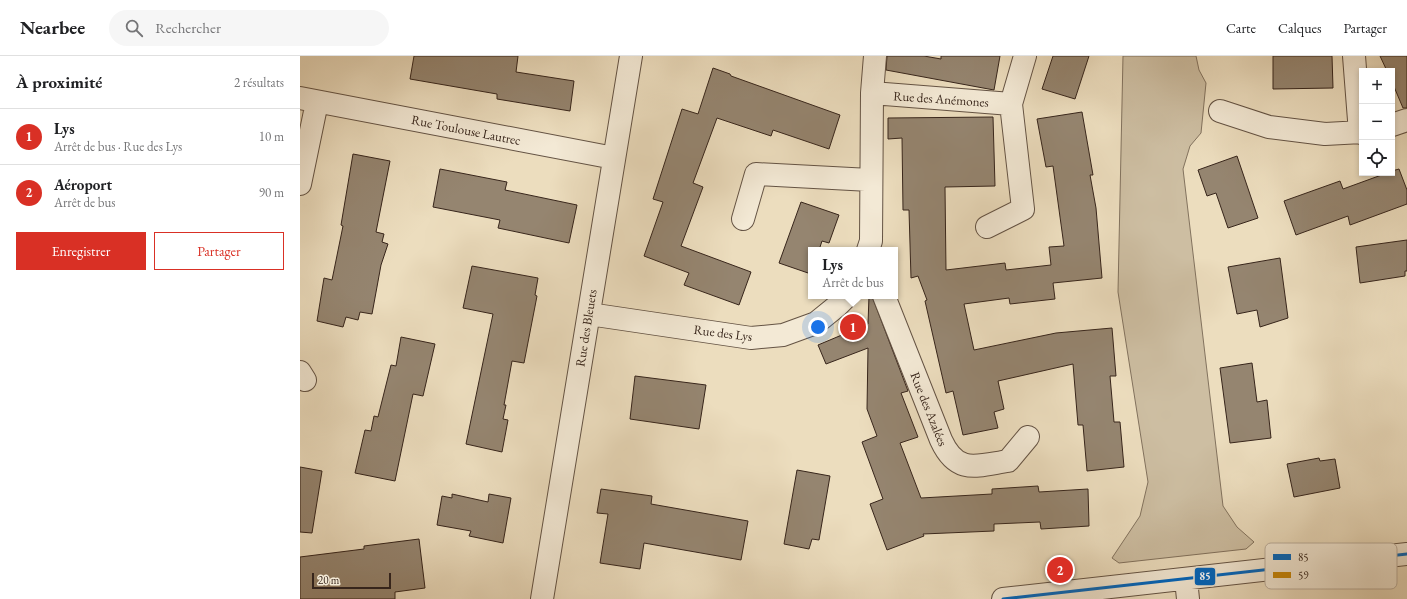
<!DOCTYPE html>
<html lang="fr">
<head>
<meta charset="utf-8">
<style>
	body { margin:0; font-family:"EB Garamond",serif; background:#f6f6f6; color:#202124 }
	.controls { position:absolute; right:12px; top:12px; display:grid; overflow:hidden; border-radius:0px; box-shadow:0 2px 6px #0003 }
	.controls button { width:36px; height:36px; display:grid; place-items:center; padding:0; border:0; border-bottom:1px solid #e0e0e0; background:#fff; color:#202124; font:20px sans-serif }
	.scale { position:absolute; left:12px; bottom:10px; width:79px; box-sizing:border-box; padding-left:4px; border:2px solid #37251b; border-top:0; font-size:11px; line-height:14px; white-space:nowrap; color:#37251b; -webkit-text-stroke:3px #f3e9d5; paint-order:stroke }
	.you { position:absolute; left:518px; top:271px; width:14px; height:14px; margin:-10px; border:3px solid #fff; border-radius:50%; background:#1a73e8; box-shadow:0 0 0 6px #1a73e833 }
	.badge { display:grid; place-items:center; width:26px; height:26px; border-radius:50%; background:#d93025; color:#fff; font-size:13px; font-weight:700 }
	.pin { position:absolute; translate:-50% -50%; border:2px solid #fff; box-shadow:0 1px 4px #0006 }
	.popup { position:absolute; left:508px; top:191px; width:90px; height:52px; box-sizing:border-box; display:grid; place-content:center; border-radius:0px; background:#fff; filter:drop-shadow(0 1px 3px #0005); font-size:13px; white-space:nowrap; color:#757577 }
	.popup b { font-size:15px; color:#202124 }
	.popup::after { content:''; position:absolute; left:50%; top:100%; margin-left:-8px; border:8px solid transparent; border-top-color:#fff }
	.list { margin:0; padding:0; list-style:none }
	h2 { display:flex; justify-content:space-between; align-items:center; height:52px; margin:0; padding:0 16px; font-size:17px }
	h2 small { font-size:13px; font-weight:400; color:#757577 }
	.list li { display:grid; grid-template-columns:26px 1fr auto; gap:12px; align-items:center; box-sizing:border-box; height:56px; padding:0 16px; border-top:1px solid #e0e0e0 }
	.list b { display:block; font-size:15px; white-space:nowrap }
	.list p { margin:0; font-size:13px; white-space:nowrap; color:#757577 }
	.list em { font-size:13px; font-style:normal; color:#757577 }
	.actions { display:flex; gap:8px; padding:12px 16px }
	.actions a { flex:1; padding:9px 0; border:1px solid #d93025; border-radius:0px; text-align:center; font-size:14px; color:#d93025 }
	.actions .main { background:#d93025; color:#fff }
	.icon { flex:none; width:22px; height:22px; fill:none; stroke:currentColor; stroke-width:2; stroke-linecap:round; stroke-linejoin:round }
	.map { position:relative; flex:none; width:1107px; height:543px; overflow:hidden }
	header { display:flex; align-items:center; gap:24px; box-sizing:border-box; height:56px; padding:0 20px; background:#fff; border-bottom:1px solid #e0e0e0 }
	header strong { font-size:19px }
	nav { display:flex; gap:22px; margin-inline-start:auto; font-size:14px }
	.search { width:280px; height:36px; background:#f6f6f6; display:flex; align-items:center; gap:10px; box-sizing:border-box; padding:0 14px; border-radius:22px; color:#757577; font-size:15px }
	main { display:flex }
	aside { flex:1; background:#fff }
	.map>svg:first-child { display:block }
	.green { fill:#cdbea2; stroke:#82725e }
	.building { fill:#958570; stroke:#37251b }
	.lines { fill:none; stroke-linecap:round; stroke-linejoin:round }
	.minor-casing { stroke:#645344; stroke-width:24 }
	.minor { stroke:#f3e9d5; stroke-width:22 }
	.bus-1-casing { stroke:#f3e9d5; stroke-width:6 }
	.bus-1 { stroke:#0065bd; stroke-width:3 }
	.labels { text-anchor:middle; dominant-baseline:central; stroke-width:3; stroke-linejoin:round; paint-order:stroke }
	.street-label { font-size:13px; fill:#37251b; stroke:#f3e9d5 }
	.key { fill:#f3e9d5; stroke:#bbae9d; stroke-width:1 }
	.key-label { font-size:11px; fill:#37251b }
	.line-badge { stroke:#f3e9d5; stroke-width:1.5 }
	.badge-label { font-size:11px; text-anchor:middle; font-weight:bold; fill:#fff }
</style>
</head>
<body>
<header>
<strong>Nearbee</strong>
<div class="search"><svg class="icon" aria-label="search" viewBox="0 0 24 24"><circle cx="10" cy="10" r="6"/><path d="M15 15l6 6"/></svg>Rechercher</div>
<nav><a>Carte</a><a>Calques</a><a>Partager</a></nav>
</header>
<main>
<aside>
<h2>À proximité<small>2 résultats</small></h2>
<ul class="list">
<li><span class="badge">1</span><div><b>Lys</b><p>Arrêt de bus · Rue des Lys</p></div><em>10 m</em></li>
<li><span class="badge">2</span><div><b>Aéroport</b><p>Arrêt de bus</p></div><em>90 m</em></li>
</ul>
<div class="actions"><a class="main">Enregistrer</a><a>Partager</a></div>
</aside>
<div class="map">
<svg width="1107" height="543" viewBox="0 0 1107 543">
	<rect width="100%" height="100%" fill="#ecddbe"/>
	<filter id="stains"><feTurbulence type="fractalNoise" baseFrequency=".005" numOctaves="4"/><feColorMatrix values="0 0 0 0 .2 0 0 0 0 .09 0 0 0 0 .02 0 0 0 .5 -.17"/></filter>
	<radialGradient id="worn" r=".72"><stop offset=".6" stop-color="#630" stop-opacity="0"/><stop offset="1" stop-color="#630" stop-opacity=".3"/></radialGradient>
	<path class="green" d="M823,0h73l3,14 7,13 -5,50 -11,13 -7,23 40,337 14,21 17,15 -8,7 -127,14 -7,-5 28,-42 8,-34 -30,-190z"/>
	<path class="building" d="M114,0h104l-2,16 58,9 -4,30 -73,-12v-5l-87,-15z
		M587,0h37l17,3v-3h59l-6,34 -108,-20z
		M753,0h36l-14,43 -33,-10z
		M973,0h59l1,32 -60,1z
		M1080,0h27v52h-4l-11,-26v-11h-5z
		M413,12l17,6 1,2 109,39 -11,34 -56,-19 -2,6 -54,-18 -24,65 10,4 -22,59 70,26 -12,33 -55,-20 5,-12 -45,-17 19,-54 -10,-3 29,-90 16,5z
		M782,56l11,63h-3l6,33 6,70 -49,5 2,16 -45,5 -1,-6 -45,6 10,46 82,-17 56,-5 4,48h-6l4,46h6l4,45 -37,4 -4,-46h-5l-5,-61 -75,17 6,28 -10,3 4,16 -35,7 -10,-44 -7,2 -21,-92 2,-1 -9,-24 -7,2 -2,-68h-6l-1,-72 -14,1v-21l105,-1 2,69 -50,1 1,83 59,-7 1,7 45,-5 -2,-18 15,-1 -11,-80 -7,1 -9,-48z
		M53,98l37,7 -14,71 8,2 -2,8 6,2 -7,21 -9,49 -12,-2 -2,8 -12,-3 -3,10 -26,-6 7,-43 8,2 11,-54 -2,-1z
		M937,100l21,62 -30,10 -12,-35 -9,3 -9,-26z
		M140,113l67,13 -2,8 72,15 -8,38 -71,-15 2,-8 -67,-13z
		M1099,113l8,21v14l-57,21 -2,-9 -52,19 -12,-34 56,-20 3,8 44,-16h5v-2z
		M501,146l38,13 -10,28 -7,-2 -3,9h-8v24l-32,-11z
		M1107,184v31h-2v5l-45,7 -4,-36z
		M980,202l8,60 -28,9 -3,-17 -20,4 -9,-47z
		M172,210l66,12 -3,17 2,1 -13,67 -12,-2 -8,44h2l-3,14 5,1 -6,32 -36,-8 27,-130 -30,-6z
		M569,240h3l36,95 -7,2 17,44 -18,6 21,55 71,-4v-5l46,-3 1,6 49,-3 1,37 -48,3 -1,-7 -46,2v7l-71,3 1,2 -37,14 -17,-46 13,-5 -21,-57 15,-6 -10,-27 1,-61 -42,16 -8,-19 50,-21z
		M101,281l34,7 -12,52 -10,-2 -18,87 -40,-8 10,-43 6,1 3,-15 4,1 13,-52 5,1z
		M952,307l5,39 10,-2 4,38 -41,5 -10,-75z
		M335,320l71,9 -7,44 -69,-10z
		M1019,402l1,3 15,-2 5,29 -46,9 -7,-33z
		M0,411l22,4 -10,62 -12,-1z
		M497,414l33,6 -11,64 -7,-1 -3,10 -25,-5z
		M301,433l51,7 -1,8 97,17 -7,39 -97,-17 -4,26 -40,-6 8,-49 -11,-1z
		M152,438l36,8 1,-8 22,4 -8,45 -34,-7 2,-5 -34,-6 5,-29 10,2z
		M119,483l6,49 -30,4v7h-95v-42l64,-8v-3z"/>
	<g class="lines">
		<defs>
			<path id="minor" d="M1054,0l6,77
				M572,37l139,11
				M0,42l314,60
				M920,55l49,16 56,7 37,-2
				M1092,69l15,-5
				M0,128l17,-82
				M443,163l13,-45 114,6
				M687,171l36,-18 -12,-105 14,-48
				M568,194l3,-9 1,-148 3,-37
				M584,240l57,144c16,35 35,26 67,21l20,-24
				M289,258l162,24 32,-3 33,-12 21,-17 10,-10
				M0,316l5,8
				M886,523l2,20
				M242,543l89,-543
				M703,543l404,-45"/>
		</defs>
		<use href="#minor" class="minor-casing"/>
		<use href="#minor" class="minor"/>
		<defs>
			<path id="bus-1" d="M703,543l404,-45"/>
		</defs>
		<use href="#bus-1" class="bus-1-casing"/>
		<use href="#bus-1" class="bus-1"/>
	</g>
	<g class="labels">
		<g class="street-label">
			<text transform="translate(641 43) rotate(4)">Rue des Anémones</text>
			<text transform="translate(166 74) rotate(11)">Rue Toulouse Lautrec</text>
			<text transform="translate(286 272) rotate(-81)">Rue des Bleuets</text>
			<text transform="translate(423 277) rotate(7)">Rue des Lys</text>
			<text transform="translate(629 353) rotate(68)">Rue des Azalées</text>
		</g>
	</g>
	<rect x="965" y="487" width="132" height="46" rx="6" class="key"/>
	<rect x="973" y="498" width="18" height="6" fill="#0065bd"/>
	<rect x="973" y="516" width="18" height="6" fill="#c78607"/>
	<g class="key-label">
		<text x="998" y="505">85</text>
		<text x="998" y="523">59</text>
	</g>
	<rect class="line-badge" x="894" y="511" width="22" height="19" rx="4" fill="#0065bd"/>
	<g class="badge-label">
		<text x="905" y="524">85</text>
	</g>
	<rect width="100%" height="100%" filter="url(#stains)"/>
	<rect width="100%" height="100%" fill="url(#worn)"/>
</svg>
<div class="controls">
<button>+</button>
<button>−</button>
<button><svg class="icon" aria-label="locate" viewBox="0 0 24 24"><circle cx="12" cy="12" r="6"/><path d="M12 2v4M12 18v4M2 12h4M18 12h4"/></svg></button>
</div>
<div class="scale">20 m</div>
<div class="you"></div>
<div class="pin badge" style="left:553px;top:271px">1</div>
<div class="popup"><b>Lys</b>Arrêt de bus</div>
<div class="pin badge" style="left:760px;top:514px">2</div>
</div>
</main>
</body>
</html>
